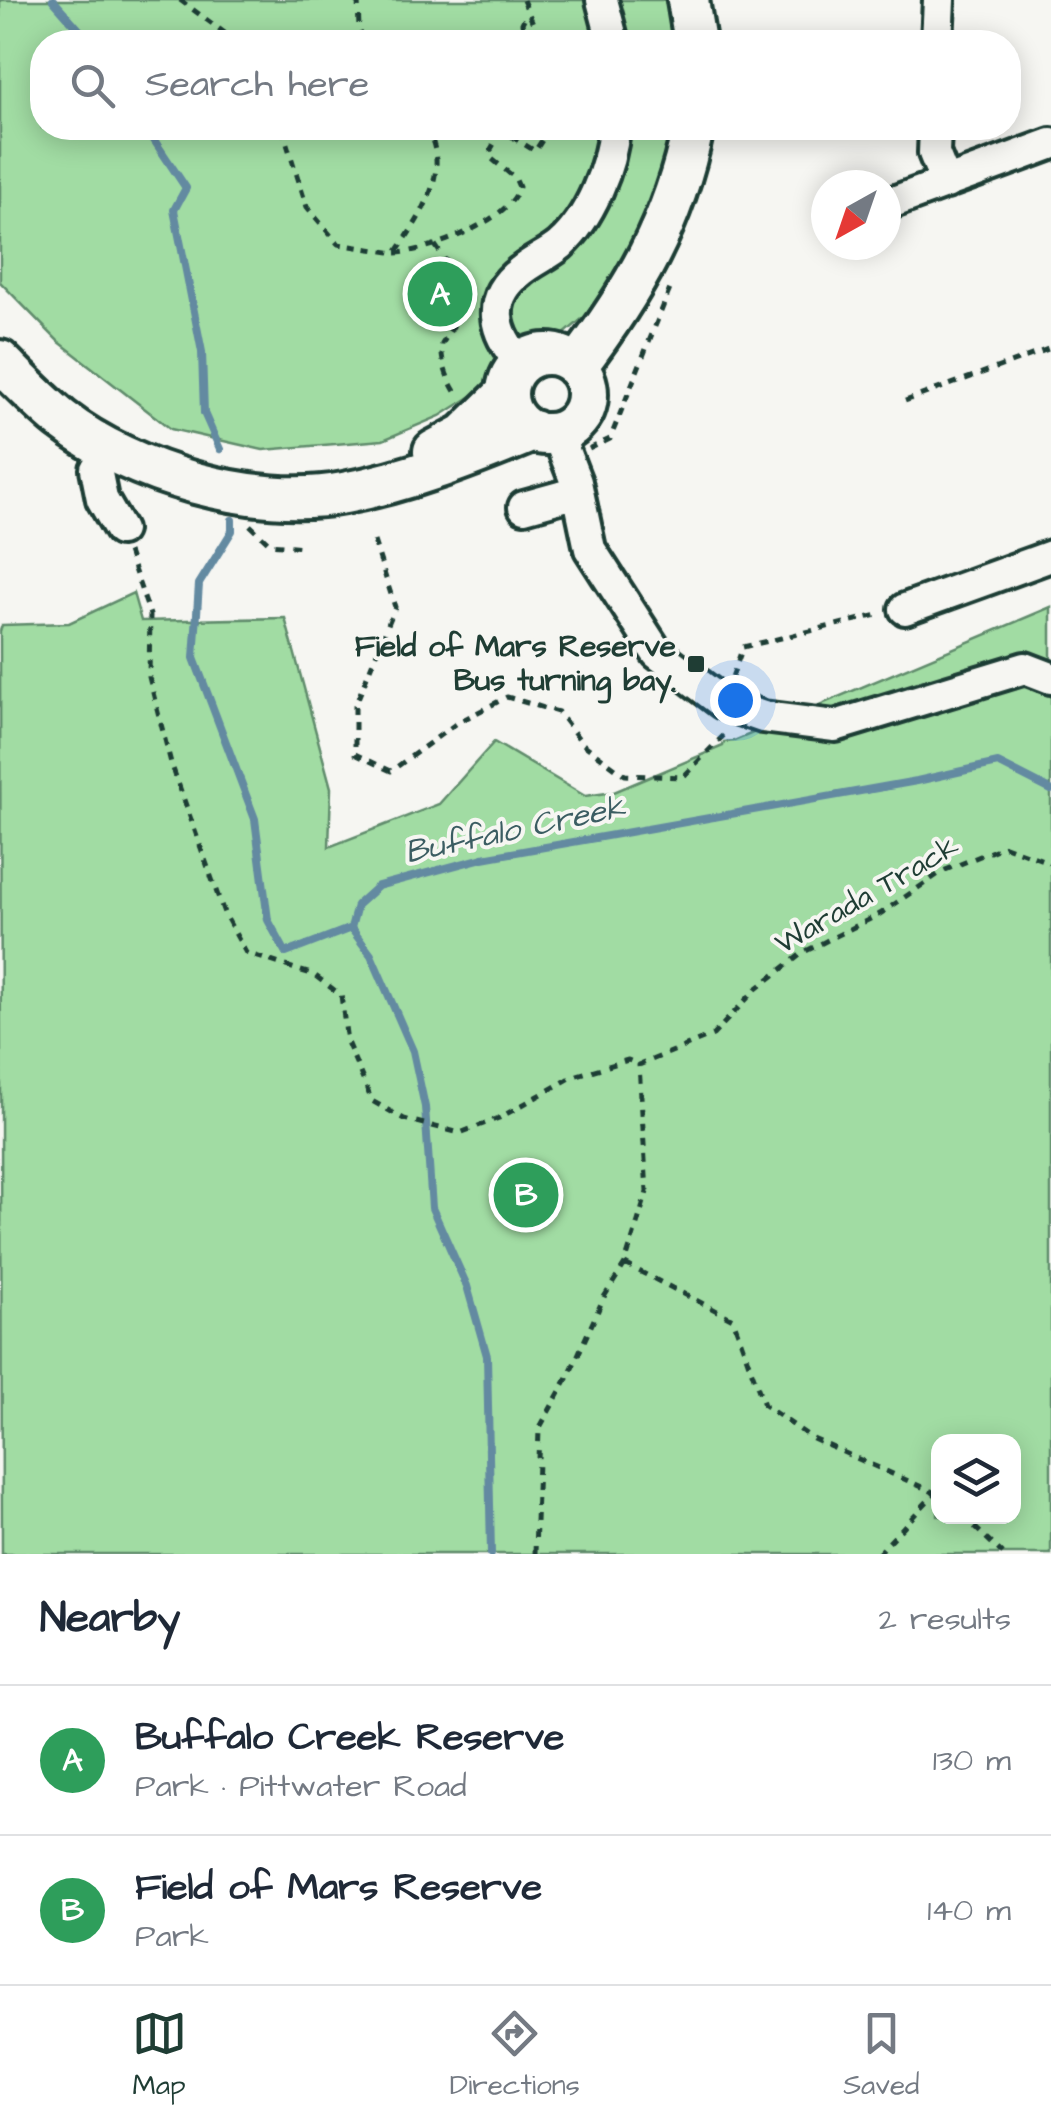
<!DOCTYPE html>
<html lang="en">
<head>
<meta charset="utf-8">
<style>
	body { margin:0; font-family:"Architects Daughter",sans-serif; background:#f6f6f7; color:#1f2937 }
	.controls { position:absolute; right:30px; bottom:30px; display:grid; overflow:hidden; border-radius:20px; box-shadow:0 5px 25px #0003 }
	.controls button { width:90px; height:90px; display:grid; place-items:center; padding:0; border:0; border-bottom:2px solid #e0e1e3; background:#fff; color:#1f2937; font:50px sans-serif }
	.compass { position:absolute; left:811px; top:170px; width:90px; height:90px; border-radius:50%; background:#fff; box-shadow:0 5px 25px #0003; rotate:220deg }
	.you { position:absolute; left:735px; top:700px; width:35px; height:35px; margin:-25px; border:8px solid #fff; border-radius:50%; background:#1a73e8; box-shadow:0 0 0 15px #1a73e833 }
	.badge { display:grid; place-items:center; width:65px; height:65px; border-radius:50%; background:#1f3d34; color:#fff; font-size:32px; font-weight:700 }
	.pin { position:absolute; translate:-50% -50%; border:5px solid #fff; box-shadow:0 2px 10px #0006 }
	.list { margin:0; padding:0; list-style:none }
	h2 { display:flex; justify-content:space-between; align-items:center; height:130px; margin:0; padding:0 40px; font-size:42px }
	h2 small { font-size:32px; font-weight:400; color:#747a83 }
	.list li { display:grid; grid-template-columns:65px 1fr auto; gap:30px; align-items:center; box-sizing:border-box; height:150px; padding:0 40px; border-top:2px solid #e0e1e3 }
	.list b { display:block; font-size:38px; white-space:nowrap }
	.list p { margin:0; font-size:32px; white-space:nowrap; color:#747a83 }
	.list em { font-size:32px; font-style:normal; color:#747a83 }
	.icon { flex:none; width:55px; height:55px; fill:none; stroke:currentColor; stroke-width:2; stroke-linecap:round; stroke-linejoin:round }
	.map { position:relative; flex:none; width:1051px; height:1554px; overflow:hidden }
	.search { position:absolute; background:#fff; box-shadow:0 5px 25px #0003; left:30px; right:30px; top:30px; height:110px; display:flex; align-items:center; gap:25px; box-sizing:border-box; padding:0 35px; border-radius:40px; color:#747a83; font-size:38px }
	.sheet { height:430px; background:#fff }
	nav { display:flex; justify-content:space-around; align-items:center; box-sizing:border-box; height:140px; border-top:2px solid #e0e1e3; background:#fff; font-size:28px; color:#747a83 }
	nav a { display:grid; justify-items:center; gap:5px }
	nav .on { color:#1f3d34 }
	.map>svg:first-child { display:block }
	.green { fill:#a1dca3; stroke:#608c6c; stroke-width:2.5; fill-rule:evenodd }
	.lines { fill:none; stroke-linecap:round; stroke-linejoin:round }
	.stream { stroke:#638aa1; stroke-width:8 }
	.minor-casing { stroke:#1f3d34; stroke-width:38 }
	.major-casing { stroke:#1f3d34; stroke-width:48 }
	.path { stroke:#1f3d34; stroke-width:5; stroke-dasharray:8 8; stroke-linecap:butt }
	.minor { stroke:#f6f6f2; stroke-width:30 }
	.major { stroke:#f6f6f2; stroke-width:40 }
	.poi-dot { fill:#1f3d34; stroke:#f6f6f2; stroke-width:4 }
	.labels { text-anchor:middle; dominant-baseline:central; stroke-width:8; stroke-linejoin:round; paint-order:stroke }
	.poi-label { font-size:30px; font-weight:bold; fill:#1f3d34; stroke:#f6f6f2; text-anchor:end }
	.street-label { font-size:30px; fill:#1f3d34; stroke:#f6f6f2 }
	.water-label { font-size:32px; font-style:italic; fill:#3b5d62; stroke:#f6f6f2 }
</style>
</head>
<body>
<div class="map">
<svg width="1051" height="1554" viewBox="0 0 1051 1554">
	<rect width="100%" height="100%" fill="#f6f6f2"/>
	<filter id="ink" filterUnits="userSpaceOnUse"><feTurbulence type="fractalNoise" baseFrequency=".01" numOctaves="2"/><feDisplacementMap in="SourceGraphic" scale="20" xChannelSelector="R" yChannelSelector="G"/><feConvolveMatrix kernelMatrix="1 2 1 2 8 2 1 2 1" color-interpolation-filters="sRGB"/></filter>
	<g filter="url(#ink)">
		<path class="green" d="M0,0h677l5,42h-640v86h640l-14,65 -65,108 -54,46 -109,69 -57,24 -120,10 -92,-21 -113,-88 -58,-59z
			M133,593l8,28 144,-3 46,170 -2,59 110,-43 55,-62 91,54 29,-4 109,-46 1,-4 10,-1 317,-134v947h-1049l-2,-923 2,-6 67,-2zM938,1442h76v74h-76z"/>
		<g class="lines">
			<path class="stream" d="M53,0l37,42
				M146,128l40,60 -12,22 28,142 2,61 16,36
				M232,520v11l-33,53 -5,74 61,161 13,101 18,33 65,-25
				M351,928l6,-23 21,-19 105,-28 434,-77 81,-18 53,27
				M351,928l20,27 42,96 12,56 7,101 35,78 20,70 4,198"/>
			<defs>
				<path id="minor" d="M602,0l11,42
					M937,42l2,-42
					M935,128l-1,25 12,30
					M896,201l155,-57
					M521,363c-27,-29 -37,-64 0,-92 12,-10 27,-16 39,-26 30,-27 51,-78 54,-117
					M557,433l19,49 14,67 67,104 66,50 40,14 72,9 190,-58 26,10
					M110,448l-14,21 6,30 18,31
					M524,507l54,-15
					M905,609l146,-53"/>
				<path id="major" d="M688,0l7,42
					M507 394a40 40 0 1 1 80 0a40 40 0 1 1-80 0Z
					M0,361c20,20 39,40 61,58 70,55 195,91 283,74 65,-12 128,-37 189,-62
					M576,367c58,-76 98,-145 117,-239
					M434,451l30,-16 42,-41"/>
			</defs>
			<use href="#minor" class="minor-casing"/>
			<use href="#major" class="major-casing"/>
			<path class="path" d="M180,0l57,42
				M358,0l1,29 5,13
				M523,0l18,42
				M526,42l-4,-19 5,-10
				M282,128l25,79 31,37 58,9c24,-36 57,-82 30,-125
				M498,128l37,23 15,-23
				M435,245l36,53 -29,46c-2,17 7,40 17,53
				M396,253c31,-1 116,-33 123,-66l-4,-9 -23,-19 -1,-10 12,-21
				M905,401l146,-53
				M589,449l21,-10 60,-150
				M250,525l20,19 34,3
				M374,541l21,66 -40,99v48l36,17 66,-48 50,-26 51,15 25,32 42,31 58,2 43,-44
				M128,552l22,63 -1,62 22,86 53,150 22,40 68,22 27,20 6,47 25,59 32,18 56,14 39,-15 75,-42 54,-16 10,4
				M732,677l11,-30 139,-33
				M625,1264l108,55 31,86 49,34 125,55
				M963,1516l40,38
				M535,1554l4,-125 30,-54 35,-78 21,-33 22,-72 -8,-127 74,-30 43,-46 48,-37 76,-38 63,-43 62,-25 46,17
				M878,1554l58,-62"/>
			<use href="#minor" class="minor"/>
			<use href="#major" class="major"/>
		</g>
	</g>
	<rect class="poi-dot" x="686" y="654" width="20" height="20" rx="5"/>
	<g class="labels">
		<g class="poi-label">
			<text x="676" y="647">Field of Mars Reserve<tspan x="676" dy="34">Bus turning bay.</tspan></text>
		</g>
		<g class="street-label">
			<text transform="translate(867 895) rotate(-30)">Warada Track</text>
		</g>
		<g class="water-label">
			<text transform="translate(515 830) rotate(-12)">Buffalo Creek</text>
		</g>
	</g>
</svg>
<div class="controls">
<button><svg class="icon" aria-label="layers" viewBox="0 0 24 24"><path d="M12 4l9 5-9 5-9-5zM3 14l9 5 9-5"/></svg></button>
</div>
<svg class="compass" viewBox="-18 -18 36 36"><path d="M0-13l5 13h-10z" fill="#e53935"/><path d="M0 13l5-13h-10z" fill="#747a83"/></svg>
<div class="you"></div>
<div class="pin badge" style="left:440px;top:294px;background:#2e9e5b">A</div>
<div class="pin badge" style="left:526px;top:1195px;background:#2e9e5b">B</div>
<div class="search"><svg class="icon" aria-label="search" viewBox="0 0 24 24"><circle cx="10" cy="10" r="6"/><path d="M15 15l6 6"/></svg>Search here</div>
</div>
<section class="sheet">
<h2>Nearby<small>2 results</small></h2>
<ul class="list">
<li><span class="badge" style="background:#2e9e5b">A</span><div><b>Buffalo Creek Reserve</b><p>Park · Pittwater Road</p></div><em>130 m</em></li>
<li><span class="badge" style="background:#2e9e5b">B</span><div><b>Field of Mars Reserve</b><p>Park</p></div><em>140 m</em></li>
</ul>
</section>
<nav>
<a class="on"><svg class="icon" aria-label="map" viewBox="0 0 24 24"><path d="M3 6l6-2 6 2 6-2v14l-6 2-6-2-6 2zM9 4v14M15 6v14"/></svg>Map</a>
<a><svg class="icon" aria-label="directions" viewBox="0 0 24 24"><path d="M12 3l9 9-9 9-9-9zM9 14v-3h6M13 9l2 2-2 2"/></svg>Directions</a>
<a><svg class="icon" aria-label="saved" viewBox="0 0 24 24"><path d="M7 4h10v16l-5-4-5 4z"/></svg>Saved</a>
</nav>
</body>
</html>
